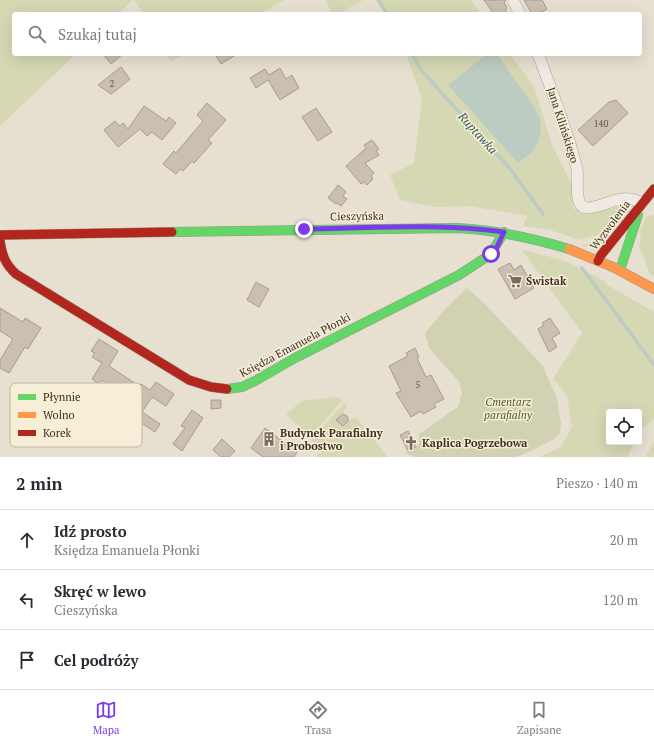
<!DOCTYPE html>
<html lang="pl">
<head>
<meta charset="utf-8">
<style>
	body { margin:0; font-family:"PT Serif",serif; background:#f2f2f3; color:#2b2b33 }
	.controls { position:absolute; right:12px; bottom:12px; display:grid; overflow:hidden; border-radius:4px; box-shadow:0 4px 16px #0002 }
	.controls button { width:36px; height:36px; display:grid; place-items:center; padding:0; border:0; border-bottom:1px solid #e1e1e2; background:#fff; color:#2b2b33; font:20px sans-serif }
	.stop { position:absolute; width:12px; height:12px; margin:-9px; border:3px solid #7c3aed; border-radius:50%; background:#fff }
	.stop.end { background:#7c3aed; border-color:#fff; box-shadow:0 1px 4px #0008 }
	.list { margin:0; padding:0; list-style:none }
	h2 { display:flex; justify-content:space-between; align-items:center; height:52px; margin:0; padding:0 16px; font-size:17px }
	h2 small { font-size:13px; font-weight:400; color:#7c7c81 }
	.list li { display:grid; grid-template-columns:26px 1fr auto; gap:12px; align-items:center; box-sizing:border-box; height:60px; padding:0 16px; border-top:1px solid #e1e1e2 }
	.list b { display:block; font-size:15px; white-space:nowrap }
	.list p { margin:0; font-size:13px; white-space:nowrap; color:#7c7c81 }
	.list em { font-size:13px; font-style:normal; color:#7c7c81 }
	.icon { flex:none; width:22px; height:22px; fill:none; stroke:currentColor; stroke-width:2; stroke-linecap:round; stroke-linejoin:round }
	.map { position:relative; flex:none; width:654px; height:457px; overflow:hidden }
	.search { position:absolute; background:#fff; box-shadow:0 4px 16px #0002; left:12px; right:12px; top:12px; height:44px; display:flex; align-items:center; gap:10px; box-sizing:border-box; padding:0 14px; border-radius:4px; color:#7c7c81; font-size:15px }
	.sheet { height:232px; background:#fff }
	nav { display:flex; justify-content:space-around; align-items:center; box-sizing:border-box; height:56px; border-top:1px solid #e1e1e2; background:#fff; font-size:11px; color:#7c7c81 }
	nav a { display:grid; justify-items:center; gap:2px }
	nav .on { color:#7c3aed }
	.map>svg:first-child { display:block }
	.green { fill:#d6d7b3 }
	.cemetery { fill:#d1d1b3 }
	.water { fill:#bcccc2 }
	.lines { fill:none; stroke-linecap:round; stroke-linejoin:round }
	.stream { stroke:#bcccc2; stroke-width:3.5 }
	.building { fill:#cbbfb2; stroke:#a89c90 }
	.street-casing { stroke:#ada599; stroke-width:12 }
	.fast-casing { stroke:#9c958a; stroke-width:10 }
	.slow-casing { stroke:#9c958a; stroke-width:10 }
	.jam-casing { stroke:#9c958a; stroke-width:10 }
	.street { stroke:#efebe3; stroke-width:11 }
	.fast { stroke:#63d668; stroke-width:9 }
	.slow { stroke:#ff974d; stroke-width:9 }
	.jam { stroke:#b3261e; stroke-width:9 }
	.route { stroke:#7c3aed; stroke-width:5 }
	.labels { text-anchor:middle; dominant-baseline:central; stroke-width:3; stroke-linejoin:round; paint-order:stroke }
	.number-label { font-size:9px; fill:#605244 }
	.street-label { font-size:11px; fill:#3d2e20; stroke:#f7eed8 }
	.poi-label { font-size:11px; font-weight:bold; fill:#3d2e20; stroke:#f7eed8; text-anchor:start }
	.park-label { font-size:11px; font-style:italic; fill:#4d5a26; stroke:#f7eed8 }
	.water-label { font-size:12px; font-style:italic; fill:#2f5d5a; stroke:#f7eed8 }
	.key { fill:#f7eed8; stroke:#bfb4a1; stroke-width:1 }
	.key-label { font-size:11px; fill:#3d2e20 }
</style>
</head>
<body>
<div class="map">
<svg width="654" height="457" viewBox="0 0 654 457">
	<rect width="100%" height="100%" fill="#e7e0d1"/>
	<path class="green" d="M0,0h133l-15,14h-104v40h62l-76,72z
		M134,0h150l-24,14h-116z
		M325,0h38l-25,14h-5z
		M379,0h92l10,14h-93z
		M167,54h18l-14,7z
		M406,54h104l24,32 18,59 20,40h4l-3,19 1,5c17,8 34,0 51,-5l-16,28 -31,8 -15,-6 -13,-4 -27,-4 4,-10 -58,-10 -33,1 -36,-7 -10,-25 24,-12 8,-63z
		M654,215v61l-4,-2 -11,-28 2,-11 -2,-1 7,-17z
		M610,236c-12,10 -14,13 -30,10z
		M522,250l41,10 40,20 6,6 45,26v107l-15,12v-19h-30v30h25l-6,15h-89l22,-10 11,-20 -5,-32 -14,-16 29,-46z
		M339,397l3,4 -32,36 -24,-23 16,-13z
		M344,403l3,3 -5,8 7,6 7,-3 32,40h-72l6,-8 -11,-9z
		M654,442v15h-9z"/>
	<path class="cemetery" d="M467,288l18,16 58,62 14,33 4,25 -1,9 -6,6 -23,12 -15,6h-101l-10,-4 14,-8v-11l39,-27 4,-13 -2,-11 -31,-35 -4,-15 20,-24z"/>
	<path class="water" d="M487,54h10l37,53 6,11 1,12 -3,13 -6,9 -14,11 -70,-78z"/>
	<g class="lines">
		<path class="stream" d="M378,0l9,14
			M412,54l10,17 89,99 32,44
			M582,268l72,97"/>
	</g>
	<path class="building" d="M484,0h22l-2,2 3,6 -2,2 3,4h-14z
		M524,0h18l5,9 -9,5h-6z
		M103,54h20l-12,10z
		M215,54h22l-16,10z
		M121,67l9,12 -11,9 -8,6 -13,-9z
		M280,68l6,11 6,-4 7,13 -19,12 -12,-20 -12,8 -6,-10 15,-9 4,6z
		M616,100l12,13 -35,33 -15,-16 31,-28z
		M207,103l19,17 -18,20 4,3 -18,20 -2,-2 -9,10 -3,-2 -4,5 -13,-10 11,-13 2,2 27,-32 -6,-6z
		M144,106l22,15 3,-4 7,6 -14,17 -10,-8 -5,4 -7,-7 -22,18 -14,-17 11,-9 5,5 3,-3 5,6z
		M316,108l16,24 -14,9 -16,-24z
		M372,140l7,9 -3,2 3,4 -14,8 9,10 -3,3 2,3 -6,6 -3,-3 -3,2 -15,-18 20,-18 -2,-3z
		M338,185l8,7 -3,4 4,3 -6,7 -4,-3 -1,1 -8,-6z
		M510,263l4,7 7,-5 13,23 -19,11 -17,-30z
		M256,282l13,7 -10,18 -12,-7z
		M0,308l23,14 2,-4 16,10 -13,21 -3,-2 -16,26 -9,-5v-8l13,-21 -13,-8z
		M550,318l10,15 -8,5 5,9 -8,5 -11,-23 6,-4 -2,-2z
		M99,339l19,12 -9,15 30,20 2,-2 9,6 6,-8 18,12 -8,12 -14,-9 -10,15 18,12 -5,8 -15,-10 -10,15 -8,-5 9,-13 -22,-15 8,-14 -16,-10 -2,4 -7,-5 10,-16 -10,-6 3,-4 -4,-2z
		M415,348l4,9 -2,1 9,19 5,-2 13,24 -10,5 2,3 -13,7 -2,-3 -10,6 -15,-24 5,-2 -12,-25 19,-10 -2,-3z
		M211,400h10v8l-10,1z
		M192,410l11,8 -21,33 -9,-7 12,-16 -4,-2z
		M343,414l4,2 1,3v2l-5,5 -7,-6z
		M265,428l32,24 -3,5h-31l-12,-9z
		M408,431l8,16 -8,4 -8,-16z
		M222,439l13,12 -6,6h-8l-8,-7z"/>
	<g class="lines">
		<defs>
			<path id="street" d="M513,0l7,14
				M538,54l5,13c12,34 26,67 34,102 2,11 -4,37 9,39 3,0 8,-1 12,-2 17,-5 27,-12 44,-3"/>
			<path id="fast" d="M172,232l286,-4c38,2 74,10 111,21
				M620,270l18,-55
				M227,389l15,-2 13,-6 40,-23 164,-83 32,-21 13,-22"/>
			<path id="slow" d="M569,249l44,18 41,22"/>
			<path id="jam" d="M0,235l172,-3
				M0,241c2,14 5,23 16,33l173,106 22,7 16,2
				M598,261l3,-6 53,-66"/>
		</defs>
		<use href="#street" class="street-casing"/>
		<use href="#fast" class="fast-casing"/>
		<use href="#slow" class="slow-casing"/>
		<use href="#jam" class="jam-casing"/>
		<use href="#street" class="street"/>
		<use href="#fast" class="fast"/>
		<use href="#slow" class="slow"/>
		<use href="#jam" class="jam"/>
	</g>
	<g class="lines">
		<path class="route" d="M304,229c66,-1 134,-6 200,3l-7,15 -6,7"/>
	</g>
	<defs>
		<symbol id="supermarket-bare" viewBox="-9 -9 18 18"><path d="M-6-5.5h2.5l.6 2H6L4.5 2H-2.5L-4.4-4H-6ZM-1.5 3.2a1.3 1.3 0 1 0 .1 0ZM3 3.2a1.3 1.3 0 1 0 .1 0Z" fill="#786c5e" stroke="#f7eed8" stroke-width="2.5" paint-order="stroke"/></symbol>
		<symbol id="building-bare" viewBox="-9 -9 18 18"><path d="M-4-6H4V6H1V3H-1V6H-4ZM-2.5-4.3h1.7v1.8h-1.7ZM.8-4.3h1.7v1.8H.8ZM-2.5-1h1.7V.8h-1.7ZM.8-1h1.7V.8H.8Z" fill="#786c5e" stroke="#f7eed8" stroke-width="2.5" paint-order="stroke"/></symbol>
		<symbol id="church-bare" viewBox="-9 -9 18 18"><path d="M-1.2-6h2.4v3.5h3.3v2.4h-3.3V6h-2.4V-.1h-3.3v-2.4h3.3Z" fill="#786c5e" stroke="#f7eed8" stroke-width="2.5" paint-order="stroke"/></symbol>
	</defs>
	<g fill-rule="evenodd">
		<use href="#supermarket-bare" x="505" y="271" width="20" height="20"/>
		<use href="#building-bare" x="259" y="429" width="20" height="20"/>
		<use href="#church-bare" x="401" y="433" width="20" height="20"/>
	</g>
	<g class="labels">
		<g class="number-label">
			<text x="112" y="84">2</text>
			<text x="601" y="124">140</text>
			<text x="418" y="385">5</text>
		</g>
		<g class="street-label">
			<text transform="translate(563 125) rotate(72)">Jana Kilińskiego</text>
			<text transform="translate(357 216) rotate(-1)">Cieszyńska</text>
			<text transform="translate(610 225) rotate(-53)">Wyzwolenia</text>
			<text transform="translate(295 345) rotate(-28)">Księdza Emanuela Płonki</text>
		</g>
		<g class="poi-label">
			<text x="526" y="281">Świstak</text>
			<text x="280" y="433">Budynek Parafialny<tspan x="280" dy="13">i Probostwo</tspan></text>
			<text x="422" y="443">Kaplica Pogrzebowa</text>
		</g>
		<g class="park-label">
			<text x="508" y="402">Cmentarz<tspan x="508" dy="13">parafialny</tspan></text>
		</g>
		<g class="water-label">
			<text transform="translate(478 133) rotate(48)">Ruptawka</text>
		</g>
	</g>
	<rect x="10" y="383" width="132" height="64" rx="6" class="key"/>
	<rect x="18" y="394" width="18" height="6" fill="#63d668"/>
	<rect x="18" y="412" width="18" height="6" fill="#ff974d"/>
	<rect x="18" y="430" width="18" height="6" fill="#b3261e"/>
	<g class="key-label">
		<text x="43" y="401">Płynnie</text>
		<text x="43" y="419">Wolno</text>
		<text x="43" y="437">Korek</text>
	</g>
</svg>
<div class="controls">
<button><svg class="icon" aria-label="locate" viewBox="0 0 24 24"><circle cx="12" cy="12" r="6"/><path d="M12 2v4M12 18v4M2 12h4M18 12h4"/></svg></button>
</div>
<div class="stop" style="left:491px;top:254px"></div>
<div class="stop end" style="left:304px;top:229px"></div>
<div class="search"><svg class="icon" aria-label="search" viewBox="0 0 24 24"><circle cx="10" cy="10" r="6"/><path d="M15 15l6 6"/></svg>Szukaj tutaj</div>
</div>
<section class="sheet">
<h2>2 min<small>Pieszo · 140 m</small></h2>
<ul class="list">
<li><svg class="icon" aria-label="ahead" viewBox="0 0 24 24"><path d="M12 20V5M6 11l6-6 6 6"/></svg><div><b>Idź prosto</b><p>Księdza Emanuela Płonki</p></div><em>20 m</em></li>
<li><svg class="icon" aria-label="left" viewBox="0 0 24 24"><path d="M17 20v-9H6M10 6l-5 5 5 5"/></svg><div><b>Skręć w lewo</b><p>Cieszyńska</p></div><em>120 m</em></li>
<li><svg class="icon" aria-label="arrive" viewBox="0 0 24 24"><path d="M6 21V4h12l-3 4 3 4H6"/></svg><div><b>Cel podróży</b></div></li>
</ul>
</section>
<nav>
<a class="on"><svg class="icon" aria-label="map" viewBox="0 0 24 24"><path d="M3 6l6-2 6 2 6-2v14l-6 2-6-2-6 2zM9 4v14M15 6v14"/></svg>Mapa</a>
<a><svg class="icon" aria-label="directions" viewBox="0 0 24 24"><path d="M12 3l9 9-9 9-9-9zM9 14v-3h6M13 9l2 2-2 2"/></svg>Trasa</a>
<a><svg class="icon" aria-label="saved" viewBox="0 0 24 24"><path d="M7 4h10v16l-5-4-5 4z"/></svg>Zapisane</a>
</nav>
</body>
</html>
